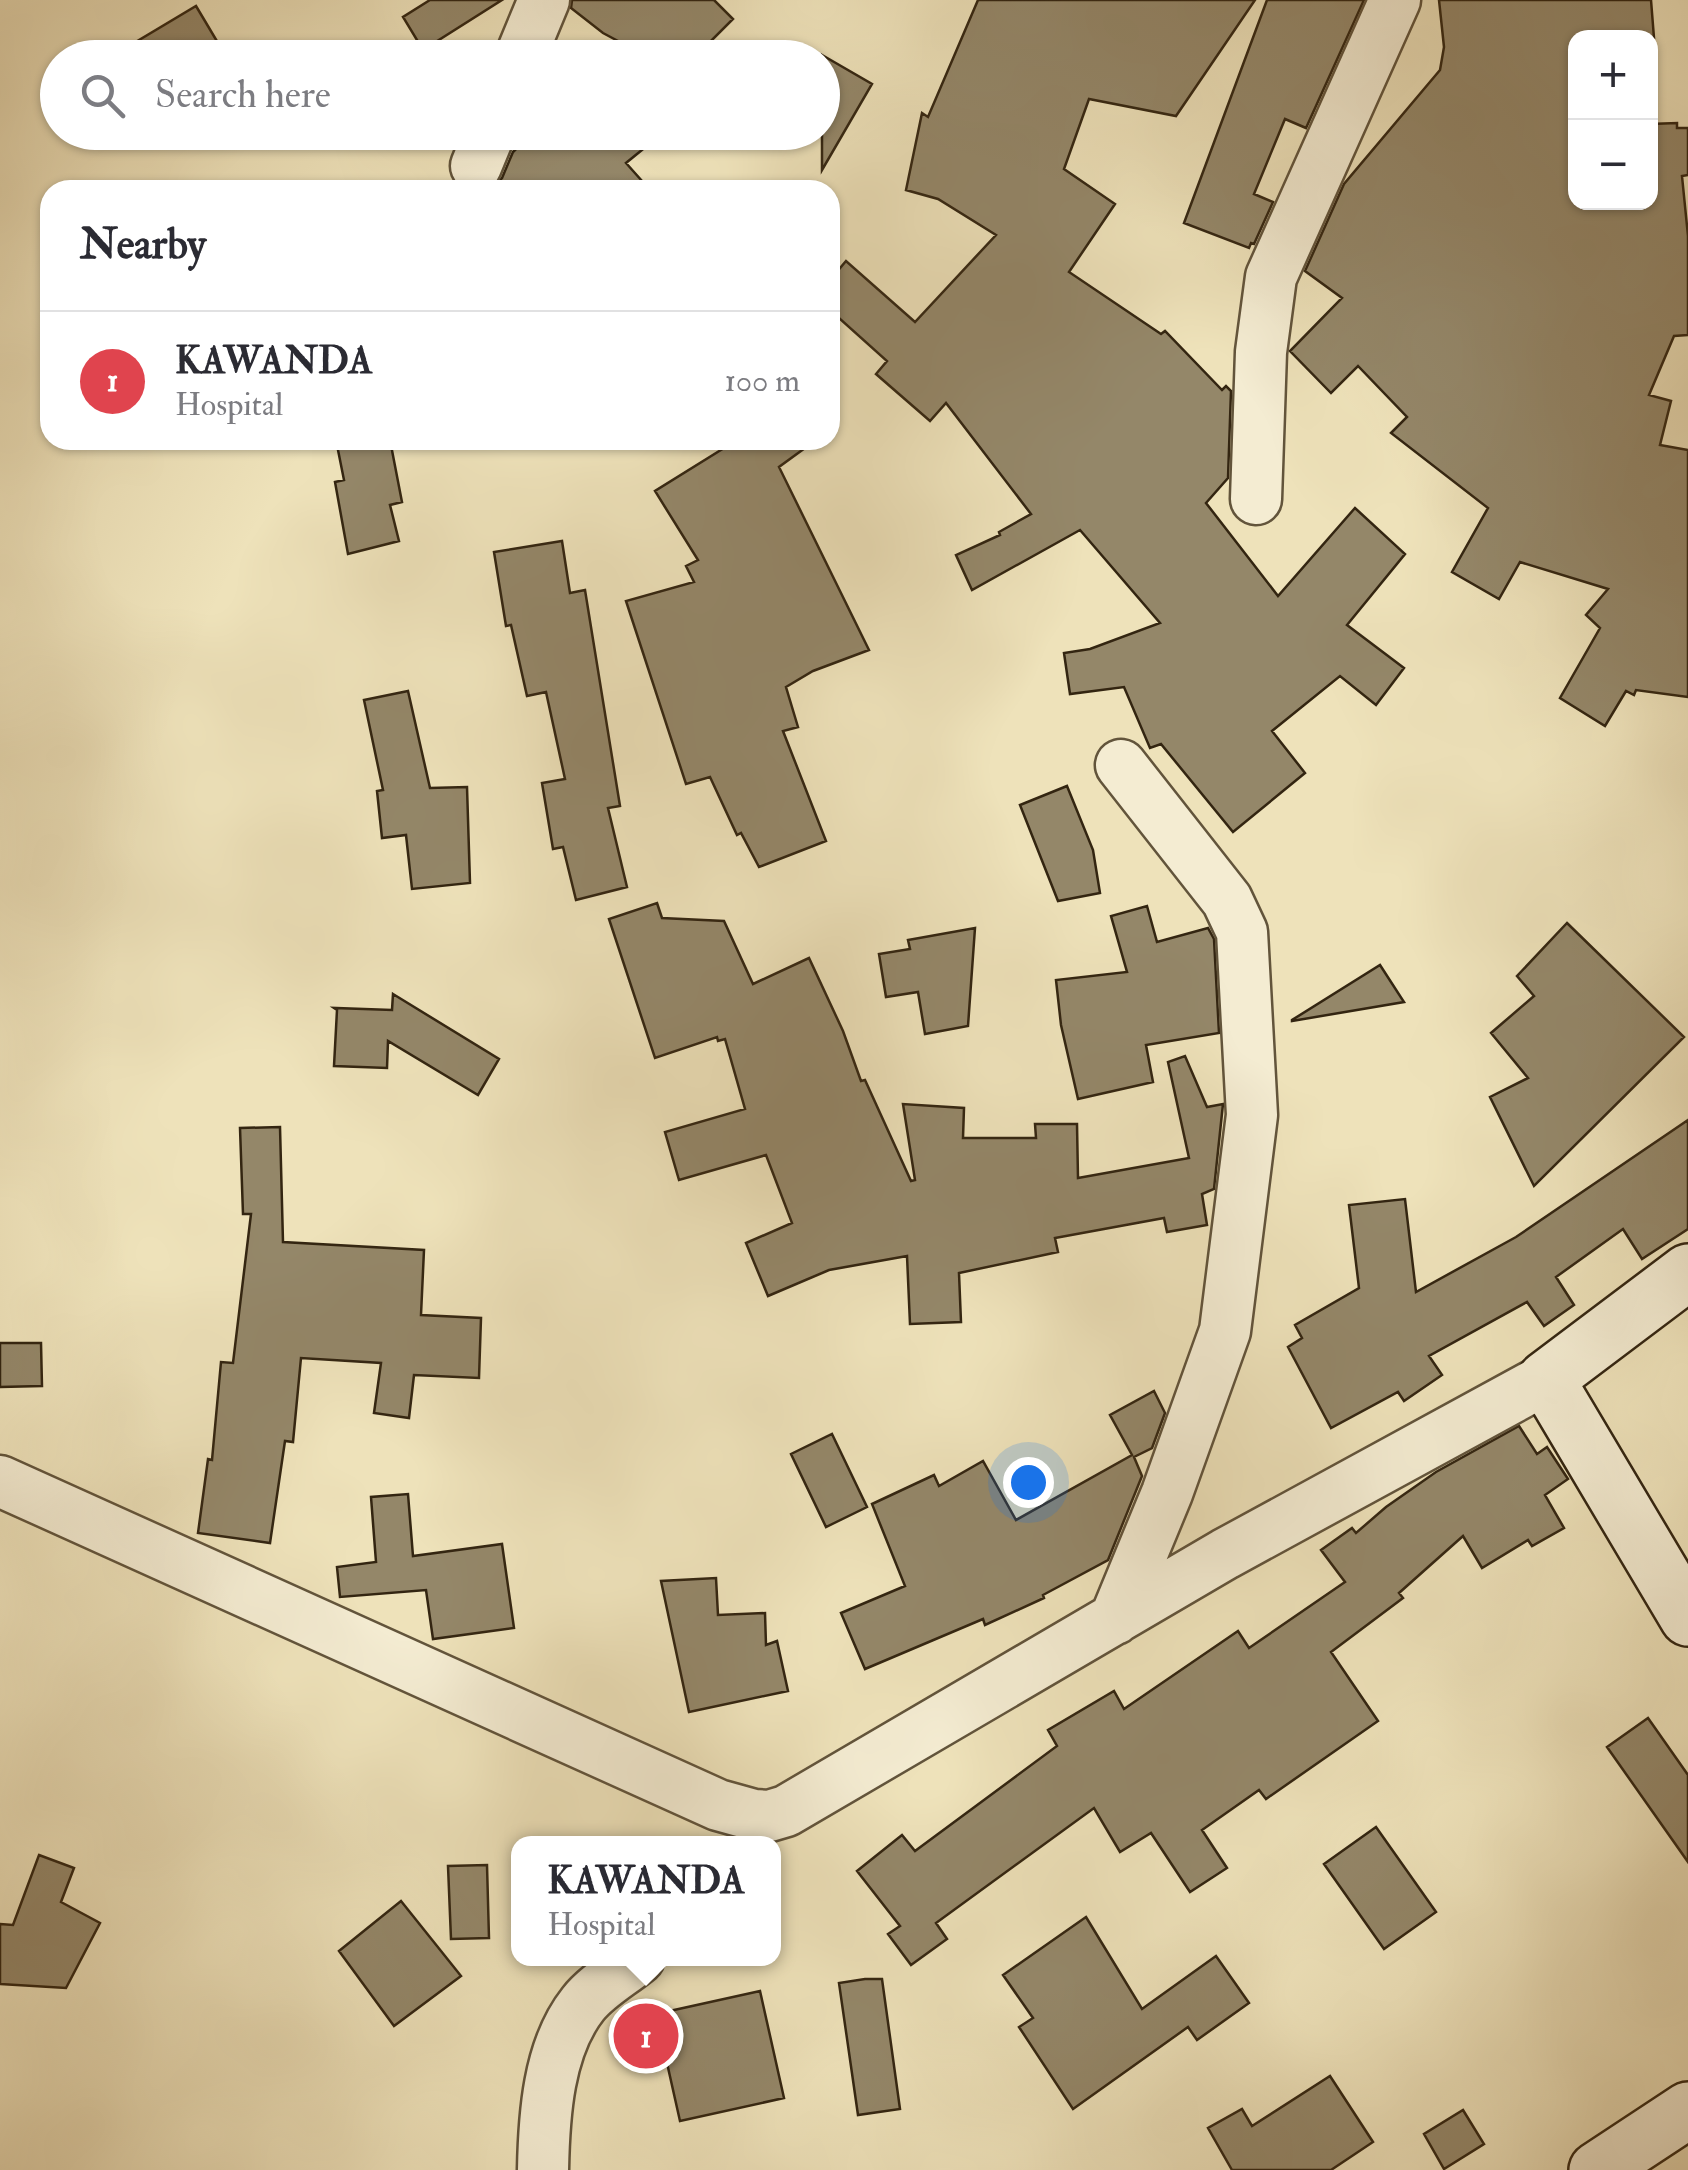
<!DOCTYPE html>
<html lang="en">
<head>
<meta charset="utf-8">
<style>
	body { margin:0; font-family:"IM FELL Double Pica",serif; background:#f7f7f7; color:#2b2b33 }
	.controls { position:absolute; right:30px; top:30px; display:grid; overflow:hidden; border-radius:20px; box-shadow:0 2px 8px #0004 }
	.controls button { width:90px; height:90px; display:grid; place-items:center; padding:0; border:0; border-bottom:2px solid #e1e1e2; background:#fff; color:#2b2b33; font:50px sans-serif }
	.you { position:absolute; left:1028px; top:1482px; width:35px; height:35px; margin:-25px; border:8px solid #fff; border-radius:50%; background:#1a73e8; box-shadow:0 0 0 15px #1a73e833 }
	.badge { display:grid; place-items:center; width:65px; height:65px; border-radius:50%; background:#8f2418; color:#fff; font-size:32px; font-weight:700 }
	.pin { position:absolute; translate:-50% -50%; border:5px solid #fff; box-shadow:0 2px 10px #0006 }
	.popup { position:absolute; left:511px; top:1836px; width:270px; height:130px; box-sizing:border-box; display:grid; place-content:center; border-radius:20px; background:#fff; filter:drop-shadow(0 2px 8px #0005); font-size:32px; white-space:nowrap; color:#7c7c81 }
	.popup b { font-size:38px; color:#2b2b33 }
	.popup::after { content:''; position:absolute; left:50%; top:100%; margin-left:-20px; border:20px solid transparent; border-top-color:#fff }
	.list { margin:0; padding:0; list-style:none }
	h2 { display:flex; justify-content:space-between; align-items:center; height:130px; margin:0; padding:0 40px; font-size:42px }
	h2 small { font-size:32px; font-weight:400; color:#7c7c81 }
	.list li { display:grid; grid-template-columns:65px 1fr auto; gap:30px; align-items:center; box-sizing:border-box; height:140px; padding:0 40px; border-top:2px solid #e1e1e2 }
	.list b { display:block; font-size:38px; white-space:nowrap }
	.list p { margin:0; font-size:32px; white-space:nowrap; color:#7c7c81 }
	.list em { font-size:32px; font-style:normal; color:#7c7c81 }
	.icon { flex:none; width:55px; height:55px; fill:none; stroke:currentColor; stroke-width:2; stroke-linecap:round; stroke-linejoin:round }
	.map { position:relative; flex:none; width:1688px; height:2170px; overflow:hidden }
	.search { position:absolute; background:#fff; box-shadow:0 2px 8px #0004; left:40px; top:40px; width:800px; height:110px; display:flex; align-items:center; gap:25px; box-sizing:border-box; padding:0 35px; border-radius:55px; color:#7c7c81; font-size:38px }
	.panel { position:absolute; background:#fff; box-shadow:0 2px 8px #0004; left:40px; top:180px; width:800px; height:270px; border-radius:30px }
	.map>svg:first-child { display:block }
	.building { fill:#948769; stroke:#332511; stroke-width:2.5 }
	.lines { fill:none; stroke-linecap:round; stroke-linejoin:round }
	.street-casing { stroke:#62543b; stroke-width:55 }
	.secondary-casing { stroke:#332511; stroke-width:60 }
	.street { stroke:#f4ecd2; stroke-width:50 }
	.secondary { stroke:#f4ecd2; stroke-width:55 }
</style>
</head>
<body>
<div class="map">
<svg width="1688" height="2170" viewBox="0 0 1688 2170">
	<rect width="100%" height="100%" fill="#eee2ba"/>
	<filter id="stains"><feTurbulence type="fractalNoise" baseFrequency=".002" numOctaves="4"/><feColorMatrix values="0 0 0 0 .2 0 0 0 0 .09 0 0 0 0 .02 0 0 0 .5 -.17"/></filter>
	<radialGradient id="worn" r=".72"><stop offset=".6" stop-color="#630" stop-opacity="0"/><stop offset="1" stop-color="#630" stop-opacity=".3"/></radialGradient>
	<path class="building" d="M430,0h72l-79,50 -20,-33z
		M572,0h142l19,19 -39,39h-44l-47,-25 -32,-25z
		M978,0h277l-79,116 -87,-17 -25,70 51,35 -46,68 92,62 4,-3 57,59 4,-4 5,5 -3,87 -22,25 72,93 77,-88 50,46 -58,71 57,43 -28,37 -36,-29 -68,55 33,42 -72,59 -72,-88 -11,4 -26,-61 -54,7 -6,-41 26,-4 70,-26 -80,-93 -108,60 -16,-35 44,-20 -1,-3 32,-18 -85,-111 -16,18 -54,-47 11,-13 -57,-51v-30l16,-19 69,61 81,-87 -58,-36 -32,-9 16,-77 6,4z
		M1267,0h97l-58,128 -21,-9 -31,75 19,8 -19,42 -3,-1 -2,5 -65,-25z
		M1439,0h212l3,38h-78v164h74v-78l27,-1v5h11v47l-6,1 6,60v99l-14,1 -25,59 22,6 -11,44 28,5v247l-52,-7 -2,5 -8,-4 -21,35 -45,-28 40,-70 -14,-13 22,-26 -88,-27 -21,37 -47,-27 36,-64 -97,-75 16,-16 -49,-51 -27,27 -41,-42 52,-53 -37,-27 39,-87 96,-114 4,-23z
		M196,6l31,52h-118z
		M822,55l50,29 -50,86z
		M533,132h131l-38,31 24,27h-159l11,-12 11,-26z
		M336,440h54l12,62 -12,3 9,36 -51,13 -13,-72 9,-2z
		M737,440h79l-37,27 90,183 -56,21 -27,16 12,40 -15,4 43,110 -67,26 -18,-34 -4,2 -27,-58 -24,7 -60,-183 68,-19 -8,-16 12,-6 -43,-69z
		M562,541l8,52 15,-3 35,216 -12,2 19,79 -51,13 -13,-53 -10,2 -11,-66 23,-4 -19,-87 -19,4 -16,-71 -5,1 -12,-74z
		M408,691l22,97 37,-1 3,96 -58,6 -6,-54 -24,3 -5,-47 6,-1 -19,-90z
		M1067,786l26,64 7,43 -42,8 -38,-96z
		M657,903l5,15 62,3 29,63 56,-26 34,73 18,50 4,-1 46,101 4,-1 -12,-76 61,4 -1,30h73l-1,-14h42l1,54 111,-20 -21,-96 17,-6 22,51 16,-3 -9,85 -12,5 5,31 -40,7 -3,-14 -109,20 3,14 -99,21 2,49 -51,2 -3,-68 -78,14 -61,26 -22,-53 46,-20 -26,-68 -87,25 -14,-48 80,-23 -20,-70 -7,2 -1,-4 -62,21 -46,-139z
		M1147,906l10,36 51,-14 6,11 5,94 -73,12 7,37 -75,17 -17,-74 -5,-45 71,-8 -16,-56z
		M1567,923l117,114 -150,149 -44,-89 38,-19 -37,-45 43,-37 -17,-20z
		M975,928l-7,98 -43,8 -7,-42 -32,5 -7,-43 31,-5 -2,-9z
		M1380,965l24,37 -112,19v-1z
		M393,994l106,65 -21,36 -90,-54 -1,27 -53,-2 3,-56 -3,-2 58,2z
		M1688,1120v109l-46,30 -19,-30 -67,48 18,28 -30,21 -17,-24 -98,54 13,19 -38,26 -6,-9 -67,36 -43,-81 14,-9 -7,-13 64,-37 -10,-83 56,-6 11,93 100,-55z
		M280,1127l3,115 141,8 -3,65 60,3 -2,60 -65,-3 -5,43 -35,-5 7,-50 -80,-5 -8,84 -8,-1 -15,102 -72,-10 10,-74 4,1 9,-98 12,1 18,-149h-8l-3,-86z
		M0,1343h41l1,43 -42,1z
		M1154,1391l11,22 -13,35 -18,9 8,19 -34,84 -65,35 1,3 -59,27 -2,-6 -118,50 -24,-56 64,-27 -33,-82 62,-29 5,11 44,-25 33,59 116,-65 -22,-40z
		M1519,1426l18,28 10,-7 21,32 -23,16 19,33 -32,18 -4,-6 -46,28 -19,-32 -64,57 4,5 -72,54 47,69 -112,78 -7,-9 -57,40 25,38 -37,24 -39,-59 -31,19 -26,-44 -158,115 11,16 -36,26 -23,-31 12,-8 -43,-55 45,-36 13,16 142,-105 -9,-16 66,-39 10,18 114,-78 11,17 96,-66 -24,-32 31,-22 4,5 30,-26 50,-35z
		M832,1434l35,73 -41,20 -35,-73z
		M408,1494l5,62 89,-12 12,84 -81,11 -7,-49 -86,7 -3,-30 39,-5 -5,-65z
		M716,1578l2,37 47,-2 1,32 11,-4 11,50 -99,21 -28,-131z
		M1648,1718l40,57v87l-81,-115z
		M1376,1827l60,85 -52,37 -60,-85z
		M39,1855l35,13 -13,34 39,21 -34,65 -66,-4v-60l13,1z
		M487,1865l2,73 -38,1 -3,-73z
		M401,1901l60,75 -67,50 -55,-75z
		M1086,1917l56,92 74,-53 33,47 -52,37 -9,-13 -115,82 -54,-82 14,-9 -30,-43z
		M865,1979h17l18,130 -42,6 -19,-132z
		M760,1991l24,107 -104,23 -24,-107z
		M1330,2076l43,66 -42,28h-99l-24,-42 34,-19 10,17z
		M1463,2110l21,34 -40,25 -20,-35z"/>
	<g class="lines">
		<defs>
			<path id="street" d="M520,58l24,-58
				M476,166l14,-34
				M1256,499l5,-147 10,-75 124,-277
				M0,1481l718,324 36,10 15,1 17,-5 439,-257 321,-175
				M1115,1619l52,-126 58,-162 27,-216 -10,-183 -15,-32 -106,-135
				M543,2170c1,-54 5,-122 40,-166 14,-18 38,-31 56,-46"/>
			<path id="secondary" d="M1688,1272l-142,107 142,239
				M1597,2170l91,-60"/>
		</defs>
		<use href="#street" class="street-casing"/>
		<use href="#secondary" class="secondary-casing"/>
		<use href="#street" class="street"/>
		<use href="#secondary" class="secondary"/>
	</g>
	<rect width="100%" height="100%" filter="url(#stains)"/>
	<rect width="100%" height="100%" fill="url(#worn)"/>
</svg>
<div class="controls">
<button>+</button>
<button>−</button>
</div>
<div class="you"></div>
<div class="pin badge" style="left:646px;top:2036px;background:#e0444e">1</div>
<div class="popup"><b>KAWANDA</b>Hospital</div>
<div class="search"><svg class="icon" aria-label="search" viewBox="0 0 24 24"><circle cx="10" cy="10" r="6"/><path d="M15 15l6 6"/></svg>Search here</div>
<section class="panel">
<h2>Nearby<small></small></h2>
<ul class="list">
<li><span class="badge" style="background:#e0444e">1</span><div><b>KAWANDA</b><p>Hospital</p></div><em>100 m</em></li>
</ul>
</section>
</div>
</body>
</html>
